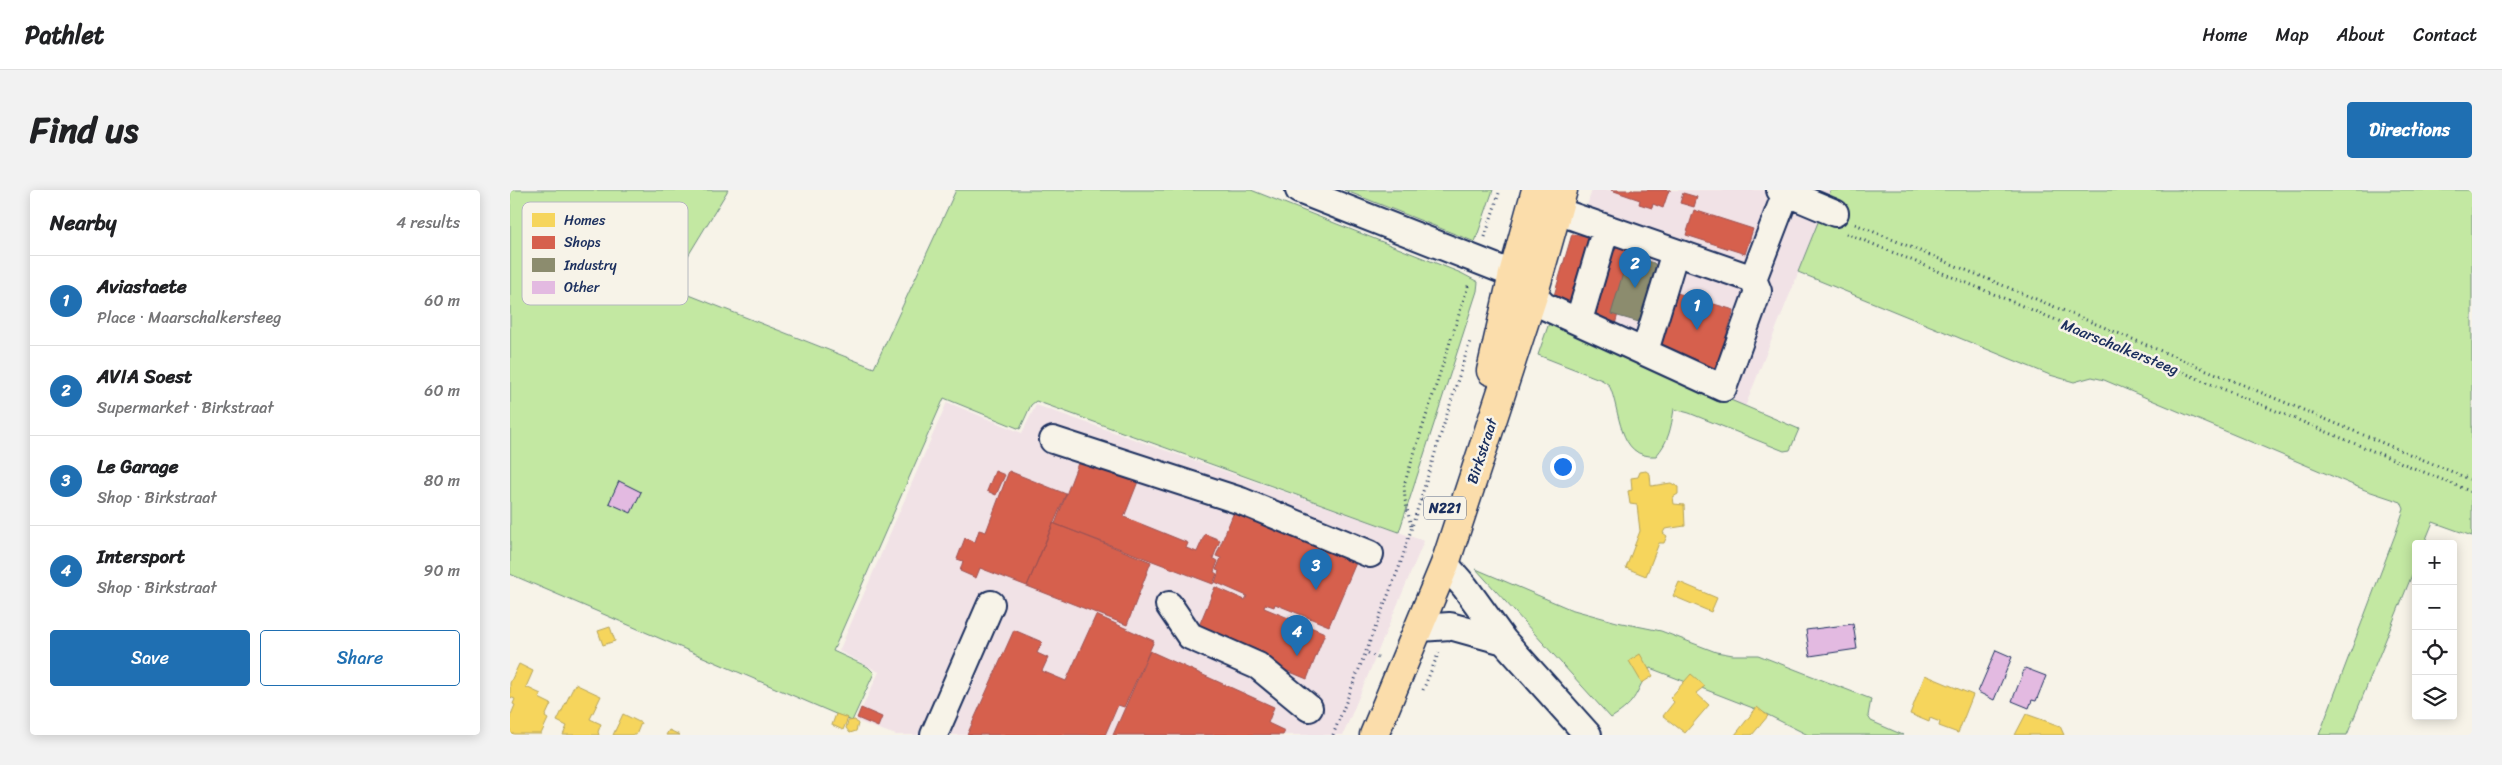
<!DOCTYPE html>
<html lang="en">
<head>
<meta charset="utf-8">
<style>
	body { margin:0; font-family:Sriracha,sans-serif; background:#f2f2f2; color:#202124 }
	.controls { position:absolute; right:15px; bottom:15px; display:grid; overflow:hidden; border-radius:5px; box-shadow:0 2px 12px #0003 }
	.controls button { width:45px; height:45px; display:grid; place-items:center; padding:0; border:0; border-bottom:1px solid #e0e0e0; background:#fff; color:#202124; font:25px sans-serif }
	.you { position:absolute; left:1052px; top:276px; width:18px; height:18px; margin:-12px; border:4px solid #fff; border-radius:50%; background:#1a73e8; box-shadow:0 0 0 8px #1a73e833 }
	.badge { display:grid; place-items:center; width:32px; height:32px; border-radius:50%; background:#1f6fb2; color:#fff; font-size:16px; font-weight:700 }
	.pin { position:absolute; translate:-50% -41px; filter:drop-shadow(0 1px 2px #0008) }
	.pin::after { content:''; position:absolute; top:26px; width:18px; height:15px; background:inherit; clip-path:polygon(0 0,100% 0,50% 100%) }
	.list { margin:0; padding:0; list-style:none }
	h2 { display:flex; justify-content:space-between; align-items:center; height:65px; margin:0; padding:0 20px; font-size:21px }
	h2 small { font-size:16px; font-weight:400; color:#757577 }
	.list li { display:grid; grid-template-columns:32px 1fr auto; gap:15px; align-items:center; box-sizing:border-box; height:90px; padding:0 20px; border-top:1px solid #e0e0e0 }
	.list b { display:block; font-size:19px; white-space:nowrap }
	.list p { margin:0; font-size:16px; white-space:nowrap; color:#757577 }
	.list em { font-size:16px; font-style:normal; color:#757577 }
	.actions { display:flex; gap:10px; padding:15px 20px }
	.actions a { flex:1; padding:11px 0; border:1px solid #1f6fb2; border-radius:5px; text-align:center; font-size:18px; color:#1f6fb2 }
	.actions .main { background:#1f6fb2; color:#fff }
	.icon { flex:none; width:28px; height:28px; fill:none; stroke:currentColor; stroke-width:2; stroke-linecap:round; stroke-linejoin:round }
	.map { position:relative; flex:none; width:1962px; height:545px; overflow:hidden; border-radius:5px }
	header { display:flex; align-items:center; gap:30px; box-sizing:border-box; height:70px; padding:0 25px; background:#fff; border-bottom:1px solid #e0e0e0 }
	header strong { font-size:24px }
	nav { display:flex; gap:28px; margin-inline-start:auto; font-size:18px }
	.intro { display:flex; align-items:center; justify-content:space-between; box-sizing:border-box; height:120px; padding:0 30px }
	h1 { margin:0; font-size:35px }
	.button { padding:12px 22px; border-radius:5px; background:#1f6fb2; color:#fff; font-size:18px; font-weight:700 }
	main { display:flex; gap:30px; padding:0 30px }
	aside { flex:1; background:#fff; border-radius:5px; box-shadow:0 2px 12px #0003 }
	.map>svg:first-child { display:block }
	.built { fill:#f1e2e6 }
	.green { fill:#c3e8a2; stroke:#6f8c80 }
	.homes { fill:#f6d55c; stroke:#b4a35d }
	.shops { fill:#d6604d; stroke:#9e5152 }
	.industry { fill:#8c8c6e; stroke:#6a7069 }
	.building { fill:#e3bae1; stroke:#1b2f5e }
	.lines { fill:none; stroke-linecap:round; stroke-linejoin:round }
	.minor-casing { stroke:#1b2f5e; stroke-width:30 }
	.major-casing { stroke:#1b2f5e; stroke-width:31 }
	.path { stroke:#1b2f5e; stroke-width:3; stroke-dasharray:1 4; stroke-linecap:butt }
	.minor { stroke:#f7f3e8; stroke-width:26 }
	.major { stroke:#fbddab; stroke-width:28 }
	.labels { text-anchor:middle; dominant-baseline:central; stroke-width:5; stroke-linejoin:round; paint-order:stroke }
	.shield { fill:#f7f3e8; stroke:#5d6a87; stroke-width:1 }
	.shield-label { font-size:14px; font-weight:bold; fill:#1b2f5e }
	.street-label { font-size:15px; fill:#1b2f5e; stroke:#f7f3e8 }
	.key { fill:#f7f3e8; stroke:#b5b8bf; stroke-width:1 }
	.key-label { font-size:14px; fill:#1b2f5e }
</style>
</head>
<body>
<header>
<strong>Pathlet</strong>
<nav><a>Home</a><a>Map</a><a>About</a><a>Contact</a></nav>
</header>
<div class="intro"><h1>Find us</h1><a class="button">Directions</a></div>
<main>
<aside>
<h2>Nearby<small>4 results</small></h2>
<ul class="list">
<li><span class="badge">1</span><div><b>Aviastaete</b><p>Place · Maarschalkersteeg</p></div><em>60 m</em></li>
<li><span class="badge">2</span><div><b>AVIA Soest</b><p>Supermarket · Birkstraat</p></div><em>60 m</em></li>
<li><span class="badge">3</span><div><b>Le Garage</b><p>Shop · Birkstraat</p></div><em>80 m</em></li>
<li><span class="badge">4</span><div><b>Intersport</b><p>Shop · Birkstraat</p></div><em>90 m</em></li>
</ul>
<div class="actions"><a class="main">Save</a><a>Share</a></div>
</aside>
<div class="map">
<svg width="1962" height="545" viewBox="0 0 1962 545">
	<rect width="100%" height="100%" fill="#f7f3e8"/>
	<filter id="ink" filterUnits="userSpaceOnUse"><feTurbulence type="fractalNoise" baseFrequency=".02" numOctaves="2"/><feDisplacementMap in="SourceGraphic" scale="10" xChannelSelector="R" yChannelSelector="G"/><feConvolveMatrix kernelMatrix="1 2 1 2 8 2 1 2 1" color-interpolation-filters="sRGB"/></filter>
	<g filter="url(#ink)">
		<path class="built" d="M1082,0h239l-86,217 -196,-84z
			M437,212l75,31 14,-28 388,136 -81,194h-447l-40,-14 23,-49 -40,-21z"/>
		<path class="green" d="M0,0h218l-59,97 205,81 82,-178h295l210,83 17,9 -1,9 -78,241 -363,-131 -5,4 -11,24 -76,-31 -111,253 35,16 6,6 -22,48 -342,-147z
			M834,0h149l-18,52z
			M1321,0h641v346l-39,-14 -9,22h-8v21l-69,170h-28l76,-200 9,-26 -3,-7 -36,-12 -261,-110 -12,-3 -18,5 -24,-7 -252,-103z
			M1039,133l250,106 -9,21 -6,1 -95,-38 -15,-4c-3,19 -5,32 -18,47 -39,3 -35,-46 -47,-71l-7,-5 -64,-25z
			M966,379l94,40 47,13 44,9 55,21 17,3h25l113,44 -3,17 3,5 32,14h-95l-50,-25 -108,-42c-15,24 -11,33 -39,50z"/>
		<path class="homes" d="M1136,281l4,3 1,12 20,-3 7,4v7l-5,3 1,7 10,1 1,21 -20,3 -2,4 4,3 -3,7h-5l-13,33 -20,-8 14,-37 -3,-26 -7,-1 -2,-13 4,-1 -1,-12 7,-1 2,-5z
			M1169,392l38,16 -6,14 -38,-16z
			M100,437l5,14 -12,4 -5,-14z
			M1130,464l13,22 -11,7 -13,-22z
			M9,474l14,7 -7,16 15,7 -2,4 12,6 -6,13 3,2 -7,15h-31v-17l5,-12 -2,-1 2,-5 -5,-2v-14z
			M1181,484l14,12 -9,7 13,12 -24,28 -22,-17 11,-14 -4,-4z
			M1415,485l48,20 -15,38 -19,-7 1,-4 -10,-4 -1,4 -19,-8z
			M65,494l26,12 -11,23 11,5 -3,8 1,3h-36l4,-9 -10,-5z
			M1247,517l11,9 -16,19h-17z
			M113,524l18,9 -5,12h-23z
			M326,524l12,4 -5,12 -11,-5z
			M1516,524l34,12 4,9h-49z
			M345,530l3,4 -2,7 -6,2 -4,-5 2,-7z
			M159,540l11,5h-14z"/>
		<path class="shops" d="M1101,0h60h-2l-6,18 -10,-4 -1,4 -13,-4 1,-4z
			M1173,3l14,4 -3,10 -14,-4z
			M1184,20l59,19 -8,25 -59,-19z
			M1062,44l66,9 -24,85 -61,-29z
			M1167,103l57,17 -13,42 8,3 -6,22 -20,-6 2,-7 -45,-15z
			M570,268l59,21 -15,38 64,26 -2,5 11,4 8,-18 15,6 -7,18 5,3 -4,11 3,2 -4,10 -158,-60z
			M485,281l10,4 -9,20 -9,-4z
			M499,281l57,23 -39,92 -47,-18 -4,10 -16,-7 3,-10 -6,-2 8,-21 10,4 4,-12 7,2z
			M726,317l106,45 1,6h15l-29,68 -54,-22 -1,3 -9,-3 -1,4 61,25 -18,46 -111,-46 19,-46 30,13 2,-4 -32,-14 4,-11 -3,-1 5,-12 -5,-2z
			M543,333l98,39 -24,63 -100,-39z
			M586,425l58,26 -30,66 -6,-2 -13,30h-138l47,-105 28,12 -5,11 11,5 -6,13 24,10z
			M640,461l124,56 -6,16 17,8 -2,4h-170z
			M351,518l21,9 -4,10 -21,-9z"/>
		<path class="industry" d="M1118,66l26,7 3,4 -18,55 -28,-8z"/>
		<path class="building" d="M109,291l22,11 -10,21 -22,-10z
			M1343,434l4,25 -47,7 -4,-26z
			M1486,460l16,7 -18,43 -16,-8z
			M1515,478l21,8 -10,25 -4,-1 -3,8 -17,-7z"/>
		<g class="lines">
			<defs>
				<path id="minor" d="M789,0l214,84 31,32 179,82 35,-97 -5,-12
					M1270,0l55,23
					M1035,3l12,18 196,68 33,-86
					M1069,130l27,-92
					M1135,161l30,-99
					M543,250l188,61 129,53
					M935,374l20,23 39,54 84,94
					M659,415l21,31 68,30 51,42
					M910,438l30,-2 54,15
					M424,545l57,-131"/>
				<path id="major" d="M981,181l22,-97 23,-84
					M864,545l71,-171 88,-268 30,-106"/>
			</defs>
			<use href="#minor" class="minor-casing"/>
			<use href="#major" class="major-casing"/>
			<path class="path" d="M1345,34l617,256
				M1336,43l626,259
				M975,47l15,-47
				M911,310l17,5
				M901,336l-6,-26 -1,-15 65,-202
				M858,463l10,5
				M913,500l16,-38
				M823,545l67,-170 70,-224"/>
			<use href="#minor" class="minor"/>
			<use href="#major" class="major"/>
		</g>
	</g>
	<g class="labels">
		<rect class="shield" x="914" y="306.5" width="42" height="23" rx="4"/>
		<g class="shield-label">
			<text x="935" y="318">N221</text>
		</g>
		<g class="street-label">
			<text transform="translate(1610 157) rotate(22)">Maarschalkersteeg</text>
			<text transform="translate(972 261) rotate(-72)">Birkstraat</text>
		</g>
	</g>
	<rect x="12" y="12" width="166" height="103" rx="8" class="key"/>
	<rect x="22" y="23" width="23" height="14" fill="#f6d55c"/>
	<rect x="22" y="46" width="23" height="13" fill="#d6604d"/>
	<rect x="22" y="68" width="23" height="14" fill="#8c8c6e"/>
	<rect x="22" y="91" width="23" height="13" fill="#e3bae1"/>
	<g class="key-label">
		<text x="54" y="35">Homes</text>
		<text x="54" y="57">Shops</text>
		<text x="54" y="80">Industry</text>
		<text x="54" y="102">Other</text>
	</g>
</svg>
<div class="controls">
<button>+</button>
<button>−</button>
<button><svg class="icon" aria-label="locate" viewBox="0 0 24 24"><circle cx="12" cy="12" r="6"/><path d="M12 2v4M12 18v4M2 12h4M18 12h4"/></svg></button>
<button><svg class="icon" aria-label="layers" viewBox="0 0 24 24"><path d="M12 4l9 5-9 5-9-5zM3 14l9 5 9-5"/></svg></button>
</div>
<div class="you"></div>
<div class="pin badge" style="left:1187px;top:140px">1</div>
<div class="pin badge" style="left:1125px;top:98px">2</div>
<div class="pin badge" style="left:806px;top:400px">3</div>
<div class="pin badge" style="left:787px;top:466px">4</div>
</div>
</main>
</body>
</html>
